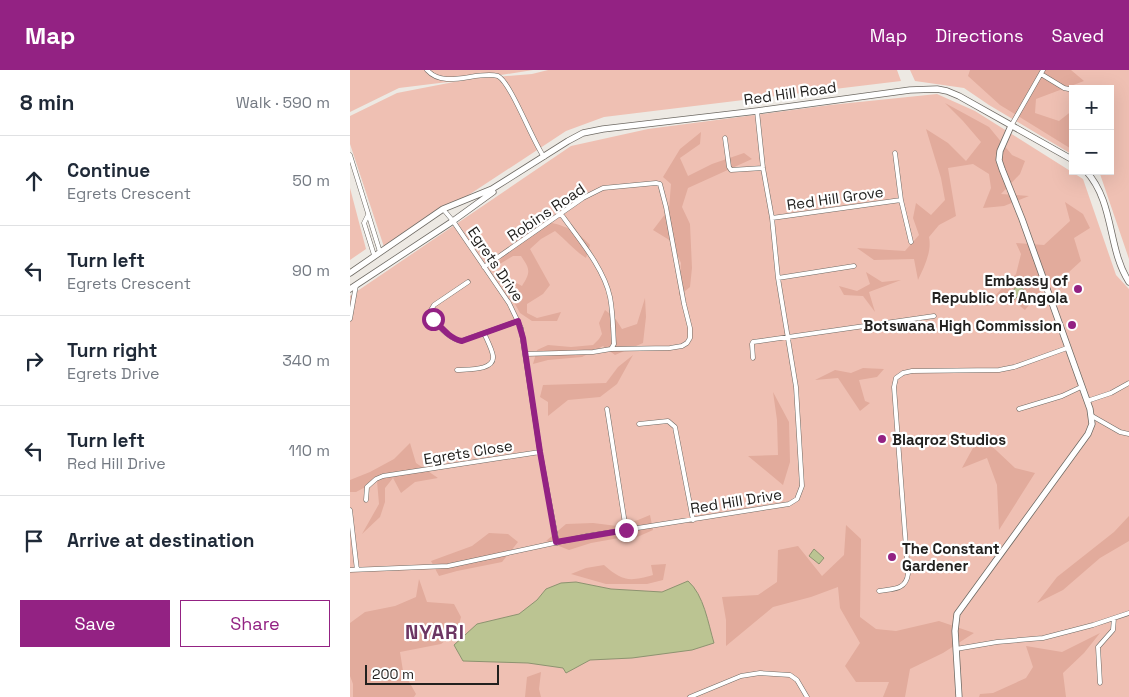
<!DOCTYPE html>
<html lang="en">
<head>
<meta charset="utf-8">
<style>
	body { margin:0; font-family:"Space Grotesk",sans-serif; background:#f6f6f7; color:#1f2937 }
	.controls { position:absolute; right:15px; top:15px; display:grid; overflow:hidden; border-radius:0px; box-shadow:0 5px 20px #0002 }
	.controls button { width:45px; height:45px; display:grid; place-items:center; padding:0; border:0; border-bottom:1px solid #e0e1e3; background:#fff; color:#1f2937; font:25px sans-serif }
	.scale { position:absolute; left:15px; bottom:12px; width:134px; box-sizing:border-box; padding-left:5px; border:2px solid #22211f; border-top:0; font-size:14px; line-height:18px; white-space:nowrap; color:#22211f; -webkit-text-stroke:4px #fff; paint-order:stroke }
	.stop { position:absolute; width:15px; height:15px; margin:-11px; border:4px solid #932283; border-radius:50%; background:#fff }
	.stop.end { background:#932283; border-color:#fff; box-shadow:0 1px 5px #0008 }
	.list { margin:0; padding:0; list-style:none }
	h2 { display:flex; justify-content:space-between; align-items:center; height:65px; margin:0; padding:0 20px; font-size:21px }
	h2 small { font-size:16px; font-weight:400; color:#747a83 }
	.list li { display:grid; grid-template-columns:32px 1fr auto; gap:15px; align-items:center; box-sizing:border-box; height:90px; padding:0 20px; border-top:1px solid #e0e1e3 }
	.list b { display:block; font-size:19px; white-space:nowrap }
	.list p { margin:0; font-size:16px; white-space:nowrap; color:#747a83 }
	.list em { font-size:16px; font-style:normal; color:#747a83 }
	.actions { display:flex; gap:10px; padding:15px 20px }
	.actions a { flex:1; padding:11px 0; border:1px solid #932283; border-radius:0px; text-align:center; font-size:18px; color:#932283 }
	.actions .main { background:#932283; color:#fff }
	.icon { flex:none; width:28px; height:28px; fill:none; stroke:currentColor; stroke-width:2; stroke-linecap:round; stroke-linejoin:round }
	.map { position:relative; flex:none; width:779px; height:627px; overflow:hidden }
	header { display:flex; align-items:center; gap:30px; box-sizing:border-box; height:70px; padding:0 25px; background:#932283; color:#fff }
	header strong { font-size:24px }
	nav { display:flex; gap:28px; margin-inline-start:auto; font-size:18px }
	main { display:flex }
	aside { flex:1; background:#fff }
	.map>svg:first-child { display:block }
	.green { fill:#efc0b3 }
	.forest { fill:#e2ab9c }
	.water { fill:#bbc492; stroke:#8d9370 }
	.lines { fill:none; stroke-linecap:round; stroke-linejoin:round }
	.street-casing { stroke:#6e6a64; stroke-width:5 }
	.secondary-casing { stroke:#6e6a64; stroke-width:7 }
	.street { stroke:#fff; stroke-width:4 }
	.secondary { stroke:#fff; stroke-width:5.5 }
	.route { stroke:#932283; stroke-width:6 }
	.poi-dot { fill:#932283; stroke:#fff; stroke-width:2 }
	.labels { text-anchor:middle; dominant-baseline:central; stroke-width:4.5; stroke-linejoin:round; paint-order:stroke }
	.street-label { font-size:15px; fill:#22211f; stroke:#fff }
	.poi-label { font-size:15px; font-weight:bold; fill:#22211f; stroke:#fff; text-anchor:end }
	.district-label { font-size:20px; font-weight:bold; letter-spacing:1px; fill:#6d3663; stroke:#fff }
</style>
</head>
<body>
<header>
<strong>Map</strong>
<nav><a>Map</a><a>Directions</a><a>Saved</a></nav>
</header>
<main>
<aside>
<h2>8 min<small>Walk · 590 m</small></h2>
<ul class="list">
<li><svg class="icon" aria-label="ahead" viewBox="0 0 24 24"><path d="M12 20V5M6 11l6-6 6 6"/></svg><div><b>Continue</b><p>Egrets Crescent</p></div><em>50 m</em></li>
<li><svg class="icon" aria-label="left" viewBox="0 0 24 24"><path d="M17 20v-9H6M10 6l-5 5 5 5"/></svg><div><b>Turn left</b><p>Egrets Crescent</p></div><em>90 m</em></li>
<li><svg class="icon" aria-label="right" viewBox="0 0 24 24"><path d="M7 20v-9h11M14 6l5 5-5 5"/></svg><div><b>Turn right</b><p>Egrets Drive</p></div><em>340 m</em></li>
<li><svg class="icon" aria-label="left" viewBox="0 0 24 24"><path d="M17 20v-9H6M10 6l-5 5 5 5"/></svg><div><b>Turn left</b><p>Red Hill Drive</p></div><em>110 m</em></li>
<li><svg class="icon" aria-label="arrive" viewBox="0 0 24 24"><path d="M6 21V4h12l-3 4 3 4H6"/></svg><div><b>Arrive at destination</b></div></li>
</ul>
<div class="actions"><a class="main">Save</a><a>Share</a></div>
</aside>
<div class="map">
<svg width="779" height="627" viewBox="0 0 779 627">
	<rect width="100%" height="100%" fill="#ede9e3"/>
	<path class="green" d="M0,0h183l-51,8 50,-4 16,-4h349l4,11 -297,36 -38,14 -181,119 -35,-106v-28l47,-23 67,-13 -65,8 -49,24z
		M560,0h219v189l-30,-88h11v-82h-37v66l-84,-50 -25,-17 -49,-7z
		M587,24l38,17 108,68 33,96 13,14v408h-779v-401l221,-150 77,-17 182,-24z
		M0,118l16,61 -16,11z"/>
	<path class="forest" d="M620,0h101l13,11 -48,18 -1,14 24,8 14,-11v40l-73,-45 -32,-29z
		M595,33l44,24 23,28 13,6 -5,13 -19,20 28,2 -25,10 -21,2 8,-20 -2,-14 -16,-10 -25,4 8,48 -17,9 -10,12c3,15 -5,30 -11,43l-4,-21 -40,1 -17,-12 48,3 14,-16 -6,-17 3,-15 15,12 14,-15 -4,-22 -15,-49 22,14 18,18 15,-19 -18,-21z
		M351,62l-1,12 -20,14 8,18 24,-12 32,-11 8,6 -64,29 -6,19 8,17 2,44 -2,19 -11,9 2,-33 -10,-22 -18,-11 16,-21 2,-25 -8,-7 17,-28z
		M715,132l18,12 7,14 -16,10 7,23 -12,11 -17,6 -27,32 -14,-11 -26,7 31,-32 5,-20 -5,-11 28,2 26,-24z
		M193,151c21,4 33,9 47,24l-4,13c-12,-8 -19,-17 -31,-27l-14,8 -11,10 20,36 -7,9 -16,10v9l10,5 24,-6 -4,9h-25l-12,-8 -12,-22 -11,-13h10l15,8c9,-14 8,-17 -1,-30h-8l-18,11 19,-26z
		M516,202l16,10 19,-2 -32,12 6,20 -12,-16 -19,-1 -5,-9 18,5 13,-7z
		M295,228l1,19 -3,26 -28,12 -12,-9 -21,11 -34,3 -15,4 4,-14 11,-5 23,2 22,-2 6,-6 3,-5 -3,-11 6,-13 10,8 7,11 15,-5z
		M283,285l-16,29 -17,13 -32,3 -20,16v-14l-8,-5 3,-12 63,-2 12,-16z
		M513,298l21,1 -7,8 -18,3 6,21 5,2 -10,8 -22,-33 -23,2 20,-10 16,3z
		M423,322l16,30 1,40 -7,23 -35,-29 30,-1 -1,-35z
		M630,365l35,33 20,5 -36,57 -2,-45 -10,-27 -25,10z
		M60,373l6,20 22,15 -23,4 -14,11 -8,-15 -8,10v14l-5,15 -18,17 17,-30 -2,-23 -21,11h-6v-12l20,-8 24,-13z
		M300,445l3,15 -18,8h-16l-28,5 -22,7 -23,-9 20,-17 27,-1 24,3 21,-6z
		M779,446v25l-29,17 -37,32 -26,13 20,-26 57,-45z
		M496,455l15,14 -1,78 16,12 20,2 43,-10 35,12 -31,20 -33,16 -5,28h-22l6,-15h-33l-11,-16 15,-23 -20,-35 -2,-21 -27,10 -38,10 -47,39v-26l-4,-23 36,-2 19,-13 1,-32 20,-4 24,30 22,-21z
		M139,463l19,1 10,8 -16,20 -45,9 -18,5 -8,-15 41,-15z
		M316,494l-3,16 -16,4h-41l-35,-10 15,-6 18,-3c18,16 25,17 49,10l-2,-10z
		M69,509l8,23 27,2 7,13 -4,15 -16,12 -41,8 3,19 13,23 -2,3h-61v-13l-3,-8v-53l15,-11 30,-6 21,-9z
		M750,563l-16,20 -21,20 3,24h-87l1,-3 13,-1 33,-15 7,-11 -7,-21 36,6z
		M191,602l-2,17 2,8h-16l2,-20z"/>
	<path class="water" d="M668,215l6,5 -10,10 -5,-5z
		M464,479l10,9 -5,6 -10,-8z
		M338,511c16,14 20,42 26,62l-22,7 -60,8 -42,2 -24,13 -3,-5 -35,-5 -65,-2 -9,-16 23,-21 42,-10 18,-14 9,-11 15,-6 15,-1 35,7 51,3z"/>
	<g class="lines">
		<defs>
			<path id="street" d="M77,0c18,20 50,0 71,6 13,7 34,64 46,81
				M691,4l23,14 9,2
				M661,56l32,-56
				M375,68l4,29 2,3 32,-2
				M545,83l6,47 10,42
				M0,85l30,97
				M93,139l10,12 56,82 12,25 19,124 17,91
				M18,145l-4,8 10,32
				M422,148l129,-18
				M134,197l99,-69 20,-10 53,-5 4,1 6,23 18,97 6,24v10l-3,5 -5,3 -12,2 -59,1
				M428,208l76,-12
				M118,212l-34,23 -3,5c2,13 18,29 30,31l57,-20
				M0,249l6,-34
				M176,284l67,-2 18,-3 3,-5c-1,-15 -1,-32 -4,-47 -6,-29 -32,-59 -49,-83
				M403,288l-1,-14 1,-2 181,-26
				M107,300c10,-1 38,1 36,-14 -1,-7 -6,-16 -9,-23
				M737,331l24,-8 18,-10
				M257,339l19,121
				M669,339l43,-13 19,-9
				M742,346l28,16 9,2
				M289,354l29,-3 7,6 18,93
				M16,430l1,-13 9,-8 7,-3 157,-24
				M0,440l7,60
				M0,500l98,-4 139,-30 202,-32 8,-5 5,-13 -6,-99 -18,-109 -6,-60 -9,-50 -6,-57
				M529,521c14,-2 27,-1 29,-17l-14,-187 2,-9 7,-5 9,-2 87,-1 15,-3 53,-19
				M606,579l41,-7 46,-4 50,-13 36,-12
				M750,613l-2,-36 15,-17 1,-12
				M340,627l51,-21 19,-3 30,2 7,5 10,17"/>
			<path id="secondary" d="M736,101c29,32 21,77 43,111
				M0,203l93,-64 49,-20 76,-48 15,-8 20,-4 154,-18 153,-21 27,-1 10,2 12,5 114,64
				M0,219l103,-68 40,-29
				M609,627l-4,-66 2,-17 131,-180 4,-10 -2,-15 -68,-190 -20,-50 -3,-9 1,-9 11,-25"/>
		</defs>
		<use href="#street" class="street-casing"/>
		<use href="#secondary" class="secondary-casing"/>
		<use href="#street" class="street"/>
		<use href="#secondary" class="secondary"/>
	</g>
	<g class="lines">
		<path class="route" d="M83,249c8,8 17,20 29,22l56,-20 5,17 17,114 16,90 70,-12"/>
	</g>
	<g class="poi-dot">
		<circle cx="728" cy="219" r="5"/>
		<circle cx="722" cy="255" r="5"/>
		<circle cx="532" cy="369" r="5"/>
		<circle cx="542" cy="487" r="5"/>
	</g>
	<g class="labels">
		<g class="street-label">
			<text transform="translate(440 23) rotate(-8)">Red Hill Road</text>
			<text transform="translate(485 128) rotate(-8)">Red Hill Grove</text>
			<text transform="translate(196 142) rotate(-34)">Robins Road</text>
			<text transform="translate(146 194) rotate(56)">Egrets Drive</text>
			<text transform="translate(118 382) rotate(-9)">Egrets Close</text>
			<text transform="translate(386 431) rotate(-9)">Red Hill Drive</text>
		</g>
		<g class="poi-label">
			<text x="718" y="210">Embassy of<tspan x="718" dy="17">Republic of Angola</tspan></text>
			<text x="712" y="255">Botswana High Commission</text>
			<text x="542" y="369" text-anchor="start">Blaqroz Studios</text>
			<text x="552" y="478" text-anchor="start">The Constant<tspan x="552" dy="17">Gardener</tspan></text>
		</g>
		<g class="district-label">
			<text x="85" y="562">NYARI</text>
		</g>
	</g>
</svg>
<div class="controls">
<button>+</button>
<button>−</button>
</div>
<div class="scale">200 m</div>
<div class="stop" style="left:83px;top:249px"></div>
<div class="stop end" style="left:276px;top:460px"></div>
</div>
</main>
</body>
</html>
